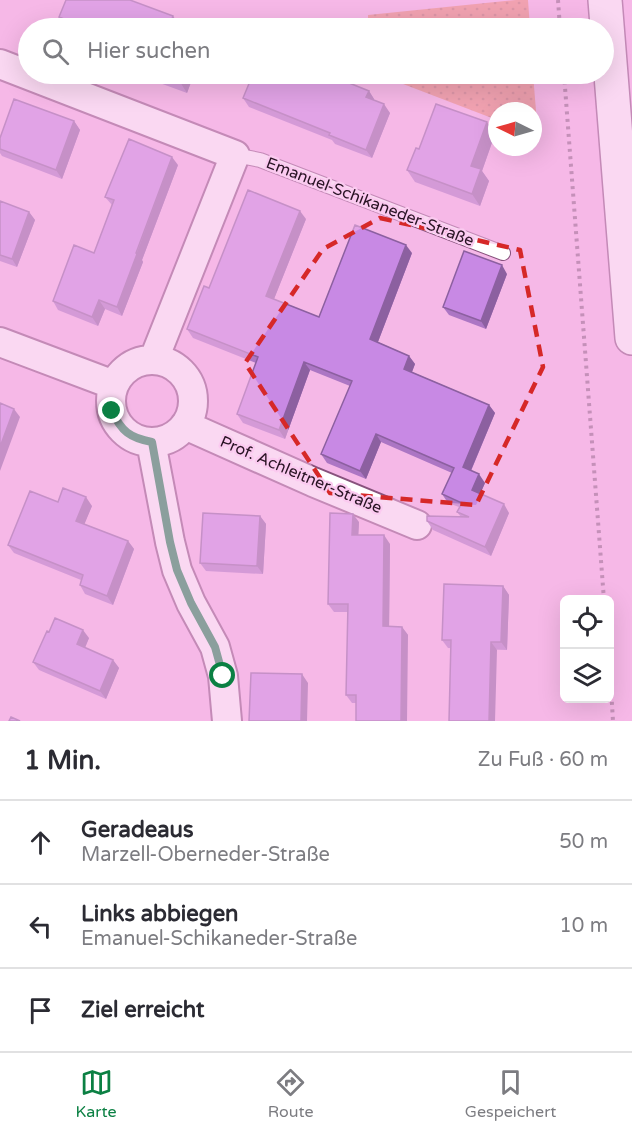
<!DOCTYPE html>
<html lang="de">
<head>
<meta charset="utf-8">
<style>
	body { margin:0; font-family:"Varela Round",sans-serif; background:#f7f7f7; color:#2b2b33 }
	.controls { position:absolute; right:18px; bottom:18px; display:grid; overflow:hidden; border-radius:9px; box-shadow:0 6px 24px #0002 }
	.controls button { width:54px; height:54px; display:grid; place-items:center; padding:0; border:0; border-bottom:2px solid #e1e1e2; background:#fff; color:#2b2b33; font:30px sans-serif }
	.compass { position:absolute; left:488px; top:102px; width:54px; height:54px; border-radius:50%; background:#fff; box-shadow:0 6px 24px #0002; rotate:275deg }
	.stop { position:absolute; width:18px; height:18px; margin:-14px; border:4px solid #0b8043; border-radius:50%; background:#fff }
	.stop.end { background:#0b8043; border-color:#fff; box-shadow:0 2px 6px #0008 }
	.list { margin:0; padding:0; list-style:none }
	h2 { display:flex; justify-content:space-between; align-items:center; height:78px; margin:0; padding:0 24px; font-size:26px }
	h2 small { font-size:20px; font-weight:400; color:#7c7c81 }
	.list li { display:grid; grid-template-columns:39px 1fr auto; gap:18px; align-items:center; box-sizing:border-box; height:84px; padding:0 24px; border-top:2px solid #e1e1e2 }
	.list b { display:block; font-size:22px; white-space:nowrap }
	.list p { margin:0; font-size:20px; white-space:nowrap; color:#7c7c81 }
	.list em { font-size:20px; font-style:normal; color:#7c7c81 }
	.icon { flex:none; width:33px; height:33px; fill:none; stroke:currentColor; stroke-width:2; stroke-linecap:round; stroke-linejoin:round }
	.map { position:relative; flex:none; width:632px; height:721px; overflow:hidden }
	.search { position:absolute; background:#fff; box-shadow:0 6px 24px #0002; left:18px; right:18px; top:18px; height:66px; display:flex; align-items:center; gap:15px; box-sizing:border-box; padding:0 21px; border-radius:33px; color:#7c7c81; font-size:22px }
	.sheet { height:330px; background:#fff }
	nav { display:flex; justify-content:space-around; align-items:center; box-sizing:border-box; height:84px; border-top:2px solid #e1e1e2; background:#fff; font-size:16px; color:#7c7c81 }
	nav a { display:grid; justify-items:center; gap:3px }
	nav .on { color:#0b8043 }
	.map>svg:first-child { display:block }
	.park { fill:url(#park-dots) }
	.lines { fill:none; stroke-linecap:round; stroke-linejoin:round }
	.service-casing { stroke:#88527d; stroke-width:16 }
	.minor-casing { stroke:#88527d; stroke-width:32 }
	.secondary-casing { stroke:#88527d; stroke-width:36 }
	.path { stroke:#8a6180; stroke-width:4; stroke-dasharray:3 4.5; stroke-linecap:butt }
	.service { stroke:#fff; stroke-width:14 }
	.minor { stroke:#fff; stroke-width:28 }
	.secondary { stroke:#fff; stroke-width:33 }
	.wall { fill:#ac76c4 }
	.shaded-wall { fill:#8c60a0 }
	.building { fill:#c889e4; stroke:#8c60a0; stroke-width:1.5 }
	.route { stroke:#0b8043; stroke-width:8 }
	.marked { fill:none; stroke:#d62828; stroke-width:4.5; stroke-dasharray:12 8; stroke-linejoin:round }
	.labels { text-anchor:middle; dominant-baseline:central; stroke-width:4.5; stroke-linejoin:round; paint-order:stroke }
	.street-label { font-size:16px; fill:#291324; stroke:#fbcaf0 }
</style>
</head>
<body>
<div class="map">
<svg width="632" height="721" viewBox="0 0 632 721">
	<defs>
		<pattern id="park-dots" width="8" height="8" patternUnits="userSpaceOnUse" patternTransform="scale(1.5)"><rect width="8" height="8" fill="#eb8870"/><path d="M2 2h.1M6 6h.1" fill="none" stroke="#be6e5c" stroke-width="1.8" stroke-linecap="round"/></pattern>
	</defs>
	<rect width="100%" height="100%" fill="#f5b8e7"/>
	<path class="park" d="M516,0h12l2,28h-162v-13z
		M377,74h156l5,61 -5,-2v-22h-36v9z"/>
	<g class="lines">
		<defs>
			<path id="service" d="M235,155l25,5 243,93"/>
			<path id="minor" d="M0,64l235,91 -81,204
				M0,342l114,43
				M111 401a41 41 0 1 1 82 0a41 41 0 1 1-82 0Z
				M185,425l128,57 104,43
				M151,442l19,100 7,28 14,33 24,44 8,29 4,45"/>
			<path id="secondary" d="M605,0l27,338"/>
		</defs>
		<use href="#service" class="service-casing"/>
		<use href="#minor" class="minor-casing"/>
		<use href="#secondary" class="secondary-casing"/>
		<path class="path" d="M558,0l2,28
			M564,74l40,526
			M610,672l3,49"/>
		<use href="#service" class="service"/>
		<use href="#minor" class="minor"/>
		<use href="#secondary" class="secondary"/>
	</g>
	<path class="wall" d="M59,17l122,10 -1,1h-114z
		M135,74h59l-7,19z
		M369,91l5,8v1l16,13 -18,45 -37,-14 -3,-4 -83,-33 -6,-9z
		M74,121l6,9 -18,49 -60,-23 -2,-3v-15z
		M495,134l-13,37 7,10 -9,25 -65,-24 -8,-12 12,-21z
		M178,165l-36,95 1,2 -21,54 -17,-7 -7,17 -40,-16 -5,-9 41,-48 18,-48 -7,-8z
		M0,201l29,11 6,8 -18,47 -17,-6z
		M306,219l-32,80 45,18 93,-64 -34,89 31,14 6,8 -3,8 77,33 6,8 -24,58 14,12 -5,11 29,19 -18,43 -58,-26 -6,-9 34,-4 -4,-5 2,-5 -11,-4 -6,-9 10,-21 -71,-31 -15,37 -39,-16 -6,-9 29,-68 -40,-16 -25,69 -42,-16 -6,-9 19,-51 -63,-25 -6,-9 22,-41z
		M507,274l-21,55 -37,-14 -6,-8z
		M58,502l34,4 -8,18 44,17 6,8 -21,56 -28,-11 -5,-9 1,-5 -67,-27 -6,-8z
		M260,516l6,8 -3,50 -57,-3 -6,-8z
		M359,522l-1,13 32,9 -1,82 13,1 6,8 -52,68h-4l-6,-8 2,-83h-14l-6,-8z
		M503,586l6,9 -2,55 -59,-2 -6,-8z
		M49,632l40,6 -4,10 28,12 6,8 -13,31 -67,-29 -6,-8z"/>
	<path class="shaded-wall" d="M173,16l8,11 -1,1h-11z
		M183,74h11l-7,19 -7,-11z
		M369,91l5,8 -2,7 -6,-9z
		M384,104l6,9 -18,45 -6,-8z
		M74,121l6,9 -18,49 -6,-9z
		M487,122l8,12 -13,37 7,10 -9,25 -8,-12 -1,-28z
		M172,157l6,8 -36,95 1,2 -21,54 -5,-9z
		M300,211l6,8 -34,85 -6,-8z
		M29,212l6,8 -18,47 -5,-8z
		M406,245l6,8 -36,94 -6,-8z
		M502,265l5,9 -21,55 -5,-8z
		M99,300l6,9 -7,17 -6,-9z
		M409,356l6,8 -5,13 -6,-8z
		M304,362l6,8 -25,69 -6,-9z
		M489,405l6,8 -26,62 -6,-8z
		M14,409l6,8 -20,54v-24z
		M376,434l5,8 -15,37 -6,-8z
		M479,474l6,9 -7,16 -6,-9z
		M86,497l6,9 -10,24 -6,-9z
		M504,504l5,9 -18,43 -6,-9z
		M353,514l6,8 -1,21 -6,-8z
		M260,516l6,8 -3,50 -6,-8z
		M384,535l6,9 -1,90 -6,-8z
		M128,541l6,8 -21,56 -6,-9z
		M503,586l6,9 -2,55 -6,-8z
		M402,627l6,8 -1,86h-6z
		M83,630l6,8 -6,14 -6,-8z
		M491,642l6,8 -2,71h-6z
		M113,660l6,8 -13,31 -6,-8z
		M302,674l6,9 -1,38h-6z"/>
	<path class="building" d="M66,0h64l43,16 -4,12h-82l-28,-11z
		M156,74h27l-3,8z
		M253,74h74l42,17 -3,6 18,7 -18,46 -37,-15 1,-2 -87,-35z
		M14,99l60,22 -18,49 -56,-21v-11z
		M436,104l51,18 -16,44 10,3 -9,25 -65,-24 9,-22 3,1z
		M129,139l43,18 -36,96 1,1 -20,53 -18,-7 -7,17 -39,-16 21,-56 20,8 20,-53 -9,-3z
		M248,190l52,21 -34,85 53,21 36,-92 51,20 -36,94 39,17 -5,13 85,36 -26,62 16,7 -7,16 32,14 -19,43 -58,-26v-5l42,1 -12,-5 5,-9 -20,-9 12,-26 -78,-34 -16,37 -39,-17 31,-73 -48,-19 -25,68 -42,-16 21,-57 -71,-28 17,-43 5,2z
		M0,201l29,11 -17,47 -12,-4z
		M464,251l38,14 -21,56 -38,-14z
		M0,403l14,6 -14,38z
		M63,488l23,9 -10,24 52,20 -21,55 -27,-11 3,-10 -75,-30 22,-54 28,11z
		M203,513l57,3 -3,50 -57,-3z
		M330,513l23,1 -1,21h32l-1,91 19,1 -1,94h-45v-26h-10l2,-91h-20z
		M444,584l59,2 -2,56h-10l-2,79h-40l2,-81h-9z
		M55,618l28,12 -6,14 36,16 -13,31 -67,-29 14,-31 2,1z
		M251,673l51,1 -1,47h-52z
		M11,717l9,4h-11z"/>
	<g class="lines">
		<path class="route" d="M112,411c9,20 18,27 40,31l18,100 7,28 14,33 24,44 8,29"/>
	</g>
	<path d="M0 0H632V721H0ZM380,218l140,32 23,117 -67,138 -146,-12 -85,-130 78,-114z" fill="#f5b8e7" fill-opacity=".55" fill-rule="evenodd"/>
	<path class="marked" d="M380,218l140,32 23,117 -67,138 -146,-12 -85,-130 78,-114z"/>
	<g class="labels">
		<g class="street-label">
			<text transform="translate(370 202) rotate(21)">Emanuel-Schikaneder-Straße</text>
			<text transform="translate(301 475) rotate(23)">Prof. Achleitner-Straße</text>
		</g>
	</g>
</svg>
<div class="controls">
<button><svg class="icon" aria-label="locate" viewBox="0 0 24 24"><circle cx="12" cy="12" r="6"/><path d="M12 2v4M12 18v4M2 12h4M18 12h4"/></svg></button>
<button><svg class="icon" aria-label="layers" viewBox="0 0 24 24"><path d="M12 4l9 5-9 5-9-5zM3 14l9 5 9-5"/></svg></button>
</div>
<svg class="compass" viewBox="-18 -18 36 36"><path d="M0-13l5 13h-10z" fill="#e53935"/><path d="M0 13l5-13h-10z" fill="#7c7c81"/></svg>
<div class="stop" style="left:223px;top:676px"></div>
<div class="stop end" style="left:112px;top:411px"></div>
<div class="search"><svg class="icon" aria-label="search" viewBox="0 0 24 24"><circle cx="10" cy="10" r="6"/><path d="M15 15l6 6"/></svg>Hier suchen</div>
</div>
<section class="sheet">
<h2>1 Min.<small>Zu Fuß · 60 m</small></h2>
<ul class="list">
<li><svg class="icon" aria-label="ahead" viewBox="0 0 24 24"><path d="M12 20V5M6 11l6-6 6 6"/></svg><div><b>Geradeaus</b><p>Marzell-Oberneder-Straße</p></div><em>50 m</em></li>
<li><svg class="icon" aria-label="left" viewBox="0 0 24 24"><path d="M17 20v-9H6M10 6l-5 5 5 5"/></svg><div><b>Links abbiegen</b><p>Emanuel-Schikaneder-Straße</p></div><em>10 m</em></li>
<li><svg class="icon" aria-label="arrive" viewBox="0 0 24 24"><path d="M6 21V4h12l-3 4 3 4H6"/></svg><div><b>Ziel erreicht</b></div></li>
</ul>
</section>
<nav>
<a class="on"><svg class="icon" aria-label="map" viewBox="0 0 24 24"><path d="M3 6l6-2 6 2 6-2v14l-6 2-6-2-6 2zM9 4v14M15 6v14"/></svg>Karte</a>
<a><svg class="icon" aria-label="directions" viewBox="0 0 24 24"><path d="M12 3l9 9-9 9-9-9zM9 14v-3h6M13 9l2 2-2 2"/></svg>Route</a>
<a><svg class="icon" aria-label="saved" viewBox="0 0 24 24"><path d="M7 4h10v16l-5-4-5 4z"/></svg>Gespeichert</a>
</nav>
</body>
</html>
